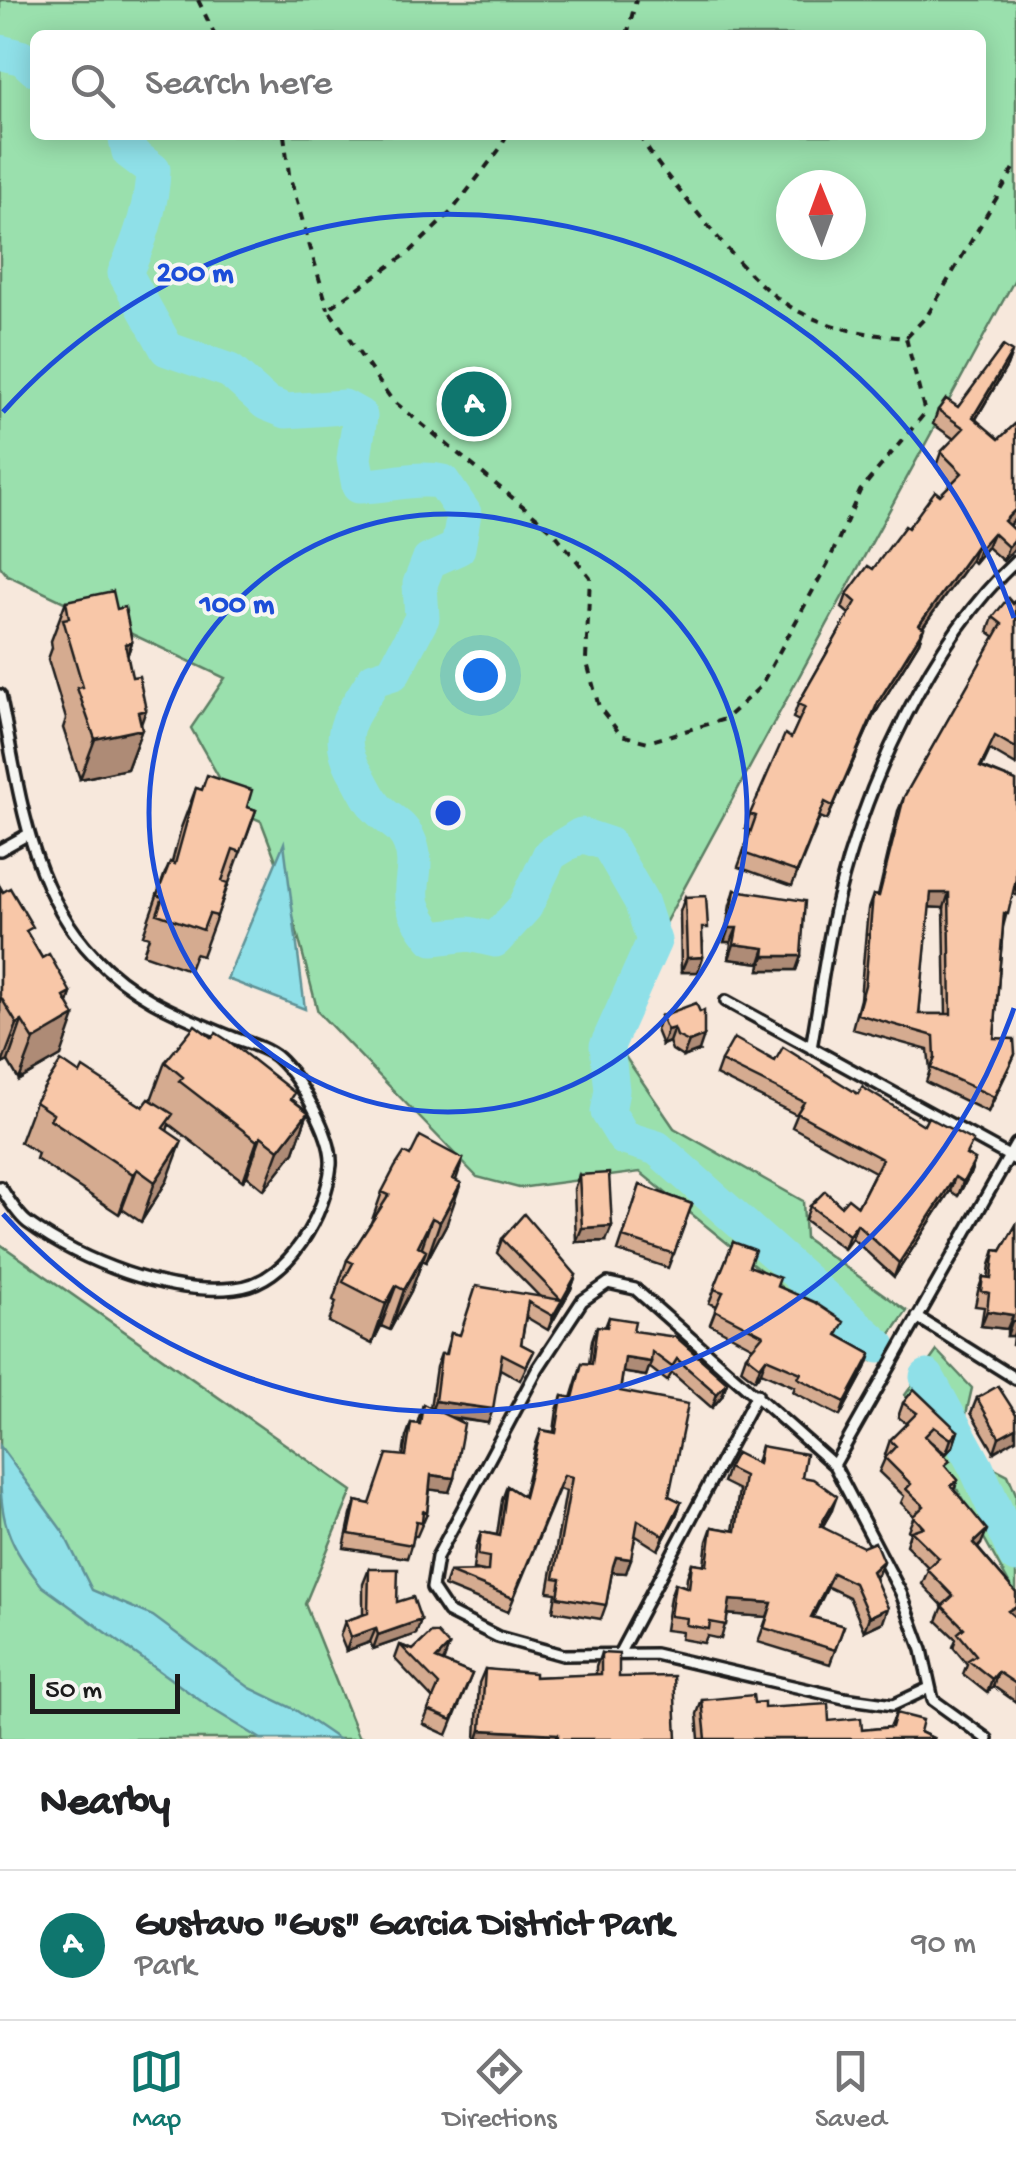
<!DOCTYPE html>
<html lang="en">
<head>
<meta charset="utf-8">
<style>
	body { margin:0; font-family:"Gochi Hand",sans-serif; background:#f2f2f2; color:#202124 }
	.compass { position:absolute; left:776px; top:170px; width:90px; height:90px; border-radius:50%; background:#fff; box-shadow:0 5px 25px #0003; rotate:359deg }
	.scale { position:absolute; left:30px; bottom:25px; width:150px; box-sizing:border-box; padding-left:10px; border:5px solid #1c1c1c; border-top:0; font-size:28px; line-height:35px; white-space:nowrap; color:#1c1c1c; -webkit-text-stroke:8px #f6f6f2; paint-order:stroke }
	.you { position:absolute; left:480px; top:675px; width:35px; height:35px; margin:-25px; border:8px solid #fff; border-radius:50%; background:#1a73e8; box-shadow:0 0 0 15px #1a73e833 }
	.badge { display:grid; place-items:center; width:65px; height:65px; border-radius:50%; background:#0f766e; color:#fff; font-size:32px; font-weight:700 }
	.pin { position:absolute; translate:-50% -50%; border:5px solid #fff; box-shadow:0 2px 10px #0006 }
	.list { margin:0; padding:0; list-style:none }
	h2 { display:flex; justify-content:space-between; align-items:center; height:130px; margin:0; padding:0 40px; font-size:42px }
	h2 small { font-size:32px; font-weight:400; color:#757577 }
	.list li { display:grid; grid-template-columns:65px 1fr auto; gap:30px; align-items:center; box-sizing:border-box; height:150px; padding:0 40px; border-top:2px solid #e0e0e0 }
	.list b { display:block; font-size:38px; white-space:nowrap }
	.list p { margin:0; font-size:32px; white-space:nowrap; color:#757577 }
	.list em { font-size:32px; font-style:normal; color:#757577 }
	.icon { flex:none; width:55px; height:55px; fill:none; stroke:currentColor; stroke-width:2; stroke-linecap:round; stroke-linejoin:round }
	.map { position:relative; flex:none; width:1016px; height:1739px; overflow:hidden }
	.search { position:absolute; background:#fff; box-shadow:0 5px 25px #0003; left:30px; right:30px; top:30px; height:110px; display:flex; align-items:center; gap:25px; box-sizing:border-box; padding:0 35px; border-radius:15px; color:#757577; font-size:38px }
	.sheet { height:280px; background:#fff }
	nav { display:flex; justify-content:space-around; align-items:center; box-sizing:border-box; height:140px; border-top:2px solid #e0e0e0; background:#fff; font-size:28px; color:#757577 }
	nav a { display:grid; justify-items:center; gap:5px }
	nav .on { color:#0f766e }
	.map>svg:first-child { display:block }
	.green { fill:#9ae0ad; stroke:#5b7e64; stroke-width:2.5; fill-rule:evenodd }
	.water { fill:#8fe0e8; stroke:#619296; stroke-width:2.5 }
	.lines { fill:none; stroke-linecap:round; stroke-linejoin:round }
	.river { stroke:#8fe0e8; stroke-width:35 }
	.lane-casing { stroke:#1c1c1c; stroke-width:16 }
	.path { stroke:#1c1c1c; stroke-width:4; stroke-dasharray:8 8; stroke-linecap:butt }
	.lane { stroke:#f6f6f2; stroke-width:9 }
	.wall { fill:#d5ab90; stroke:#1c1c1c; stroke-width:2.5; fill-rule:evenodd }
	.shaded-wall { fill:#ae8b76; stroke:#1c1c1c; stroke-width:2.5 }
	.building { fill:#f8c7a8; stroke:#1c1c1c; stroke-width:2.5; fill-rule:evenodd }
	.ring { fill:none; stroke:#1d4ed8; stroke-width:5 }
	.centre { fill:#1d4ed8; stroke:#f6f6f2; stroke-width:5 }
	.ring-label { font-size:30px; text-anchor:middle; font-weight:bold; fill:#1d4ed8; stroke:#f6f6f2; stroke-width:8; stroke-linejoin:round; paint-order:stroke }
</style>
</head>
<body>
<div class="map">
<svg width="1016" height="1739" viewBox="0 0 1016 1739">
	<rect width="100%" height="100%" fill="#f7e8dc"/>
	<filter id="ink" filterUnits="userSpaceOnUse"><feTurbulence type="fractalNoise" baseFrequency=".01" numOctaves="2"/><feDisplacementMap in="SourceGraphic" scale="20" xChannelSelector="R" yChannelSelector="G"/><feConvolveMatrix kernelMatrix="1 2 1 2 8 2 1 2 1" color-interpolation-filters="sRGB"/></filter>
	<g filter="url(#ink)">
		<path class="green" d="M0,0h1016v277l-409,753 67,98 129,73 2,37 102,73 -35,50 -232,-189 -121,16 -42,-11 -159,-165 -35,-133 -22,-58 -23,-10 -47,-83 34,-50 -218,-103 -7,-9zM35,35h946v100h-946zM791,185h60v60h-60z
			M0,1244l352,247 -47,113 53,132 7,3h-365z
			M937,1351l35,37 -7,31 28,48 15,8 8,19v102l-111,-201z"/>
		<path class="water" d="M284,843l21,166 -78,-30z
			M0,1446l63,86 29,58 61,26 97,72 44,21 44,30h-77l-49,-30 -170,-123c-42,-51 -42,-74 -42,-140z"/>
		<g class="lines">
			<path class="river" d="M0,52l23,6 12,11
				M125,135l4,17 24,18c-1,35 -13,71 -28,103l42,76 63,22 36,32 20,8 58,-4 16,9 -6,43 5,27c29,0 57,-10 84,-4l21,31 -6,35 -29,13 -9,23 2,34 -29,55 -19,6c-23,39 -43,55 -16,98 6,10 12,25 21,33 13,13 24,15 31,33 14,37 -17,49 23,95l36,-4 26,6 30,-33 25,-53 31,-19 27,9 33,57 13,40 -47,105 5,44 -4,22 16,26 33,10 222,198
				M927,1377l49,90 40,89"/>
			<defs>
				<path id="lane" d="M0,695c19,90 27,191 94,261 38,41 85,59 135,80 15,6 37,11 49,22 21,19 55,78 53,107 -5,48 -42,118 -96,123 -67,8 -154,-27 -207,-65 -11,-8 -20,-25 -28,-36
					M0,850l27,-15
					M726,1001l290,159
					M811,1048c9,-50 15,-102 27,-151 28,-113 92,-256 178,-336
					M917,1317l99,62
					M834,1465l182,-321
					M619,1654l138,-260
					M927,1689l-34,16 -49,-7 -189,-44 -92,1 -65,-18 -50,-25 -16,-24 5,-31 101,-189 44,-67 26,-18 27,6 199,176 67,128 21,57 11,50 54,39"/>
			</defs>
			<use href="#lane" class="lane-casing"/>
			<path class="path" d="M198,0l17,35
				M627,35l9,-35
				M284,135l5,39 39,135
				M506,135l-4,11 -51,66 -41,40 -82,57 64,91 159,129 39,48 -4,82 13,48 22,28 27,7 77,-23 35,-32 68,-124 32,-72 65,-78 -19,-75
				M639,135c16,28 36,50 56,75 70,85 95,118 211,128l21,-22 89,-151"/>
			<use href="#lane" class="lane"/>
		</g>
		<path class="wall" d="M1012,352l-5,14 -31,53 40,99 -7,8 5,23 -11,12 -16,-14 -13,16 -3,-3 -48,67 -4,15 -46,75 -46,103 -7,-3 -28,69 -54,-19 13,-36 -6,-3 5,-14 41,-76 8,-17 -6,-3 5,-14 51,-90 -7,-6 5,-14 26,-25 35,-41 44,-45 -16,-17 5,-14 13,-13 -21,-15 5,-14 20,-3z
			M1016,600v165l-26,-15 -8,17 34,14v114l-4,-2 -9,34 -9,111 21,16 -27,58 -62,-30 4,-12 -2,-20 -76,-21 8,-30 8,-90 5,-14 5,1 20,-85 6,-14 91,-160 -7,-5 5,-15zM929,907l15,1 2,106h-27z
			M66,601l51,8 15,33 -5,14 15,73 -15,40 -47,10 -17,-51 3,-9 -18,-60 4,-11 -1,-7z
			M196,788l60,22 -54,146 -7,-2 -6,16 -46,-16 6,-17 -6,-2 22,-62 7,-11 9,-34z
			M0,887l42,71 29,35 -3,10 -7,53 -42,24 -11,-19 -6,3 -2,-3z
			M735,890l66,66 -5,14h-37l1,-7 -31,-4 2,-17h-7l6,-37z
			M685,897l18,45 -5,30h-17l-1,-60z
			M661,1016l38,35 -16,6 -11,-7 -3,-8 -7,3 -6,-15z
			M721,1061h54l83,33 117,66 -5,14 -12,22 -8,-5 -56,86 -42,-39 -8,11 -39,-29 5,-14h48l17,-34 -83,-45 5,-12 -81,-40z
			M165,1062l128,38 15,12 -14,40 -30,38 -17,-14 -4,5 -74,-57 -2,7v50l-26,41 -19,-13 -3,5 -83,-55 2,-6 -18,-11 15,-40 45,-28 63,33 8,-7z
			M410,1156l53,3 -7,21 -9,43 -21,39 -4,-2 -11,31 -21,39 -9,-4 -9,18 -43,-22 7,-20 -3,-2 14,-40 24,-37 11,-31z
			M579,1175l27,66 -30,1 -2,-53z
			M640,1185l52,19 -24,64 -50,-17z
			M1016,1225v121l-4,-1 1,-9h-6v-7l-26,-3 3,-19 -9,-1 3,-15 5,-14 5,1 2,-13 5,-15 6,1z
			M502,1239l74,36 -5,14 -23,41 -22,-13 -5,27 13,7 -14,29 -20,-11 -12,54 -38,-5 4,60 -5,14 -19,-3 -3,24 -10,23h-3l-7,22 -63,-10 7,-33 5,-14 14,3 33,-48 3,-19 5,-14 6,1 6,-20 7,4 6,-41 5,-13h4l6,-21 9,2 79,-39 -42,-43z
			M733,1242l17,24 89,70 32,18 -5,14 -26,48 -47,-24 2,-5 -34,-15 -6,8 -14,-11 5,-14 7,-8 -43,-23 7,-18 -8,-3z
			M609,1317l118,65 -5,14 -10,12 -40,-35 -5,8 -18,-14 -3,9 -23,-4 -3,19 49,105 12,6 -5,14 -18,34 -22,-14 -10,37 -14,-1 -6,33 -5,14 -48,-8 3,-18 -8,-1 18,-101 -7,-2 -51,123 -64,-26 5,-14 35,-1 -11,-2 3,-22 5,-15 16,3 5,-35 5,-14 16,10 13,-52 5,-14 13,2 3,-22 5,-14 9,2 11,-35 7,1 3,-24 5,-14 8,1z
			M977,1398l39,16 -22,38 -23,-39z
			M903,1403l55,28 -5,15 -7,8 -15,-12 16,26 11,12 -4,10 27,54 -3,4 38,45v109l-23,-16 -6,7 -24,-19 4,-10 -14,-17 3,-8 -19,-18 6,-15 -21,-22 7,-16 -23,-23 4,-12 -2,-3 6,-14 -13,-13 3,-7 -25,-24 7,-16 -1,-1 5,-15 17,-16 -9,-7z
			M761,1446l41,31 30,33 -10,17 61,34 -5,13 -3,3 8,45 -19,9 -15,-34 -21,-10 -15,30 31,9 -14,38 -72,-22 9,-25 -39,-3 -7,25 -14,-3 -3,7 -23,-4 1,-7 -17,-2 5,-33 5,-14 11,4 1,-10 5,-14 12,2 3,-24 5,-14 21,4 6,-41 -16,-8 5,-14 28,-5z
			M369,1569l28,33 24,18 -5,14 -43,15 -3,-7 -24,9 -6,-15 5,-15 18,-6v-31z
			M400,1645l13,5 36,-4 -7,16 30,12 -25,61 -24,-11 10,-25 -38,-40z
			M601,1653l18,24 58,62h-201l3,-56 6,-14 50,8 61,-2v-8z
			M702,1700l52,3 10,5 65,13 33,9 28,-3 6,-14 24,19 15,7h-236l-2,-25z"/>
		<path class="shaded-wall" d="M1012,352l-5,14 -39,66 5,-15z
			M1016,509v9l-17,17 5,-14z
			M993,533l-6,14 -13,16 5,-14z
			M1016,538l-2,11 -11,12 5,-14z
			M976,546l-5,14 -57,79 5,-14z
			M924,628l-5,14 -46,75 -46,103 51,-118z
			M132,642l-14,40 7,-38z
			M146,710l-7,20 3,-1 -15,40 -47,10 15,-40 43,-27z
			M931,893h18l-5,15 -19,-1z
			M729,928h8l-6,14h-7z
			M734,944l31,4 -5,15 -31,-4z
			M764,956h37l-5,14h-37z
			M703,957l-5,15h-17l6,-14z
			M71,993l-11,32 15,-9 -14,40 -42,24 15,-40 30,-43z
			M22,1021l-14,40 -6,3 15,-40z
			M674,1028l-5,14 -7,3 5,-15z
			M704,1036l-5,15 -16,6 6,-15z
			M1015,1054l-6,14 -21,44 6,-15z
			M308,1112l-14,40 -30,38 15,-40z
			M261,1136l-14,40 -4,5 14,-40z
			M182,1141l-15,40 -26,41 14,-40z
			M975,1160l-5,14 -12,22 5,-14z
			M137,1169l-15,40 -3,5 14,-40z
			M955,1177l-5,14 -56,86 5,-14z
			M461,1183l-14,40 -21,39 14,-40z
			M432,1218l-14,40v-12z
			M857,1224l-5,14 -8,11 5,-14z
			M612,1226l-6,15 -30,1 6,-14z
			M426,1251l-15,40 -21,39 14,-40z
			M576,1275l-5,14 -23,41 5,-14z
			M396,1286l-15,40 -9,18 14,-40z
			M987,1311l26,4 -6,14 -26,-3z
			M1012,1321l4,1v6l-3,8h-6z
			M871,1354l-5,14 -26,48 5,-14z
			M625,1358l26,4 -5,14 -26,-4z
			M766,1358l-5,14 -6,8 5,-14z
			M727,1382l-5,14 -10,12 5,-14z
			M435,1401l58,8 -5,14 -58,-9z
			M1016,1428v11l-22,13 5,-15z
			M958,1431l-5,15 -7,8 5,-15z
			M431,1475l23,3 -5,14 -23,-3z
			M837,1496l-5,14 -17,30 5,-14z
			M681,1502l-5,14 -18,34 6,-14z
			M987,1530l-6,14 -13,13 5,-14z
			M616,1557l15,2 -5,14 -15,-1z
			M883,1561l-5,13 -11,11 5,-14z
			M730,1600l42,3 -5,14 -42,-3z
			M1016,1606v10l-13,10 5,-15z
			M888,1608l-5,14 -19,9 5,-14z
			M421,1620l-5,14 -43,15 5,-14z
			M376,1628l-6,14 -24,9 5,-14z
			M449,1646l-5,14 -14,14 6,-15z
			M998,1672l-5,14 -6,7 5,-14z
			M481,1730l77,4 -2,5h-78z"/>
		<path class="building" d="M1003,346l9,6 -39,65 26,22 17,-16v86l-12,12 12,11v6l-8,9 -15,-14 -14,16 -3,-3 -57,79 5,3 -46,74 -45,104 -8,-4 -28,70 -54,-19 13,-37 -6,-2 35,-80 6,4 14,-31 -7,-3 58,-102 -9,-8 21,-28 5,3 32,-43 3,2 27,-37 5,4 22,-22 -21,-21 23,-24 -26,-18 8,-11 12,8z
			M113,591l4,18 8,-2 7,35 -7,2 7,33 7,-1 7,34 -8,2 4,17 -47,10 -18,-51 6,-1 -20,-68 6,-1 -3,-17z
			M1008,598l5,6 3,-4v148l-21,-12 -15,31 36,14v98l-8,35 -4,-1 -10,125 20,1 1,15 -21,43 -63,-29 4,-10 -1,-22 -77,-22 8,-29 8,-90 6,1 25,-99 98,-173 -9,-7zM931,893h18l2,121h-32z
			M207,775l45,15 -5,17 9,3 -15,42 -8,-3 -11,32 6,2 -11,33 -8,-2 -6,16 -46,-16 6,-17 -6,-2 13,-33 5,2 21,-76 6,2z
			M0,887l3,5 7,-4 23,39 -7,4 16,27 7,-4 22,39 -7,4 11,19 -41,24 -12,-19 -5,3 -17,-28z
			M735,890l70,11 -4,55h-37l1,-8 -31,-4 3,-16h-8z
			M706,896l2,32h-6l1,29 -16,1 -2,-61z
			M696,1003l4,9 4,-2v26l-15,6 -12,-6 -3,-8 -7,2 -6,-14z
			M195,1025l17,13 4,-5 14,9 65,51 -4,6 17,13 -29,38 -18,-14 -4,5 -78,-60 4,-4 -18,-15z
			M734,1038l41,23 8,-14 75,47 4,-7 62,38 4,-8 45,24 -7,14 9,5 -12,22 -8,-5 -56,86 -42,-39 -8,11 -39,-29 15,-15 16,15 7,-8 10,8 24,-47 -85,-46 7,-11 -83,-41z
			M61,1061l19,13 3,-6 60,39 6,-8 24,15 -10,14 19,13 -27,41 -18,-13 -4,5 -83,-55 3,-5 -18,-12z
			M420,1136l43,23 -10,20 8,4 -21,39 -8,-4 -14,28 8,5 -22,39 -8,-4 -10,18 -43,-22 10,-19 -6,-3 42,-65 -7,-3 13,-25 9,-14 6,3z
			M609,1173l3,53 -30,2 -3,-53z
			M640,1185l52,19 -18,50 -51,-17z
			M524,1214l52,61 -23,41 -25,-14 -7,42 13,7 -8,15 -24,-12 -9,55 -58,-8 6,-47h6l4,-21 9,2 16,-49 85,14 -59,-61z
			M1016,1225v97l-4,-1 1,-6 -26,-4 2,-18 -8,-2 2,-14 8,1 4,-28 6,1z
			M733,1242l22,8 -6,16 31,12 -3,8 37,16 30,20 -7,13 34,19 -26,48 -47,-24 3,-5 -35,-15 -6,8 -14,-11 17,-20 -48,-25 8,-18 -9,-3z
			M609,1317l26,4 -2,10 43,6 51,45 -10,12 -40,-35 -5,8 -20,-15 -1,10 -26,-4 -5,33 68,13 -19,92 12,6 -17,34 -26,-16 -7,39 -15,-2 -3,9 -7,39 -48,-8 3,-18 -7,-1 18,-101 -8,-2 -51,123 -64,-26 39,-1 1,-14 -11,-2 3,-23 19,4 7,-50 17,11 17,-67 15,3 6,-37 11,2 9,-35 10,1 5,-38 10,1z
			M998,1386l18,28v14l-17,9 -22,-39z
			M914,1389l44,42 -7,8 -17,-12 -9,9 25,25 -5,4 13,15 -7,6 36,44 -14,13 43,50v13l-8,5 8,7v66l-18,-12 -6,7 -24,-19 8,-5 -18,-22 6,-5 -22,-22 11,-10 -26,-27 12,-11 -28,-27 12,-4 -10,-11 11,-10 -18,-17 5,-5 -26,-26 11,-12 -6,-6 27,-27 -14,-10z
			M423,1404l41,20 -10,54 -23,-3 -4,38 -4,-2 -1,11 -6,-1 -4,24 -63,-11 7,-33 14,3 17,-50 19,2 5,-33 9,1z
			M761,1446l45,8 -4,23 11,2 24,17 -17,30 43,21 12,-5 8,19 -11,10 16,37 -19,9 -15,-34 -21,-10 -22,44 33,9 -9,24 -71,-22 8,-25 -42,-3 -4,25 -16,-3 -1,7 -23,-4 1,-7 -17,-2 5,-33 14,5 3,-25 15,2 5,-38 24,4 8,-55 -16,-8 8,-15 22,11z
			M369,1569h29l-1,33 16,-5 8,23 -43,15 -2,-7 -25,9 -6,-16 23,-8z
			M431,1633h6l12,13 -13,13 36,15 -20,46 -24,-10 11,-25 -39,-40 13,5z
			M601,1653l18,1v23l55,-1 3,63h-119v-5l-77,-4 4,-61 50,4v4l66,-3z
			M753,1695l1,8 10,-1v6l64,-4 1,17 32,-3 1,12 30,-3 4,-14 27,7 -3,12 15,7h-229l-4,-39z"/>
	</g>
	<g class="ring">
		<circle cx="448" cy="813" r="299"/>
		<path d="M1014 1008A599 599 0 0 1 3 1214M3 412A599 599 0 0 1 1014 618"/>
	</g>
	<circle cx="448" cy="813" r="15" class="centre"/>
	<g class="ring-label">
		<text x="195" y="281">200 m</text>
		<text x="237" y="612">100 m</text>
	</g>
</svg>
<svg class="compass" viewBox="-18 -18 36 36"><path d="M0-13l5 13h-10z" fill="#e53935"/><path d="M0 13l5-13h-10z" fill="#757577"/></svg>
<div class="scale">50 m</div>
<div class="you"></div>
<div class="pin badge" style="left:474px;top:404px">A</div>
<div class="search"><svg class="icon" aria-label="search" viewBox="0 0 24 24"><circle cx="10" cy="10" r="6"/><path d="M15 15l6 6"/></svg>Search here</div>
</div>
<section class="sheet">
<h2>Nearby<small></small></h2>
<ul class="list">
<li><span class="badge">A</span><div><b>Gustavo &quot;Gus&quot; Garcia District Park</b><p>Park</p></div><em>90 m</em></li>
</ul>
</section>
<nav>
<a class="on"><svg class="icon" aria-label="map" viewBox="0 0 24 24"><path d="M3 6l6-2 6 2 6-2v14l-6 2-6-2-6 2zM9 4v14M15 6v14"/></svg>Map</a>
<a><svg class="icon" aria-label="directions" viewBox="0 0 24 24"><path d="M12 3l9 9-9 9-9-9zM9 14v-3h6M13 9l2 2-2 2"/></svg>Directions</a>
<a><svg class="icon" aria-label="saved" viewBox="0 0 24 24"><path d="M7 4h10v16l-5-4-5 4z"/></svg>Saved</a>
</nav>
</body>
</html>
